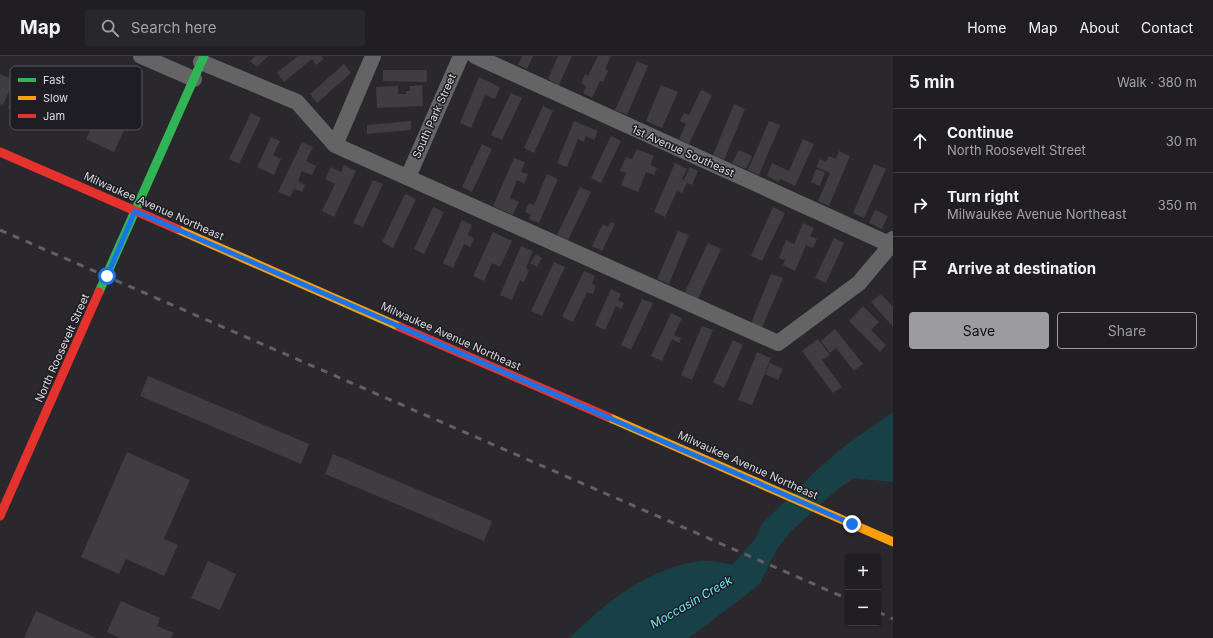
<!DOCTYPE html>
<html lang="en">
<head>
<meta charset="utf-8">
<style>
	body { margin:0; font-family:Inter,sans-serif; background:#28272a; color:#f1f3f6 }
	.controls { position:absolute; right:12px; bottom:12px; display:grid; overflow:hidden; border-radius:4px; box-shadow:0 1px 3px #0004 }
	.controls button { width:36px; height:36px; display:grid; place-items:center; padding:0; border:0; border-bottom:1px solid #3d3c40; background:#201e22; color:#f1f3f6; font:20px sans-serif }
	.stop { position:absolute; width:12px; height:12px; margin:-9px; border:3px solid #1a73e8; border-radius:50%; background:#fff }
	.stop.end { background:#1a73e8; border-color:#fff; box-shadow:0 1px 4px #0008 }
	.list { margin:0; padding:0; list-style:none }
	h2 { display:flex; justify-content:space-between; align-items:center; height:52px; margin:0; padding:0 16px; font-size:17px }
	h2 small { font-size:13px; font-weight:400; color:#a2a2a5 }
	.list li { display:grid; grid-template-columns:26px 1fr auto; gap:12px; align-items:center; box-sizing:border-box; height:64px; padding:0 16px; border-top:1px solid #3d3c40 }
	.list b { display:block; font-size:15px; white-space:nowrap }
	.list p { margin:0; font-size:13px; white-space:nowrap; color:#a2a2a5 }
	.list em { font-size:13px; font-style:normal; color:#a2a2a5 }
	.actions { display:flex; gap:8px; padding:12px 16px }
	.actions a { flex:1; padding:9px 0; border:1px solid #9c9ba0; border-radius:4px; text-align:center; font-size:14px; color:#9c9ba0 }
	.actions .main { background:#9c9ba0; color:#111 }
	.icon { flex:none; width:22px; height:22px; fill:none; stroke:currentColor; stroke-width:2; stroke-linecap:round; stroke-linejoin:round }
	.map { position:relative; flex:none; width:893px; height:582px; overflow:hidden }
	header { display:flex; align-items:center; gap:24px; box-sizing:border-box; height:56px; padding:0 20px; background:#201e22; border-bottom:1px solid #3d3c40 }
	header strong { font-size:19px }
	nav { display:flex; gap:22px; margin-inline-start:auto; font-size:14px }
	.search { width:280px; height:36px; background:#28272a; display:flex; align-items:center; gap:10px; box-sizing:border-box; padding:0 14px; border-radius:4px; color:#a2a2a5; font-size:15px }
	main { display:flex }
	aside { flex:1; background:#201e22 }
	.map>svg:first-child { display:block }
	.water { fill:#184147 }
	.building { fill:#3f3d41 }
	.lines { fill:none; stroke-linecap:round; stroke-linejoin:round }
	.street { stroke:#656464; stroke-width:16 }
	.fast { stroke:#30b455; stroke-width:9 }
	.slow { stroke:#ff9f0a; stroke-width:9 }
	.jam { stroke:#e5322d; stroke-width:9 }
	.rail { stroke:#626063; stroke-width:3; stroke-dasharray:7 7; stroke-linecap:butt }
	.route { stroke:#1a73e8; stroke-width:5 }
	.labels { text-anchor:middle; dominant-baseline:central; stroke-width:3; stroke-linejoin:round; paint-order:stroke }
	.street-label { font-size:11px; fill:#dad9de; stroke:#1f1d24 }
	.water-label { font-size:12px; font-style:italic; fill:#6de9fc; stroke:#1f1d24 }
	.key { fill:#1f1d24; stroke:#57555c; stroke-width:1 }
	.key-label { font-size:11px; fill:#dad9de }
</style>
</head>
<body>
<header>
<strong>Map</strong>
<div class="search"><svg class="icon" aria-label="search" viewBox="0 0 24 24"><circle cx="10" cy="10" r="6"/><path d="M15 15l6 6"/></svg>Search here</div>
<nav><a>Home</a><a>Map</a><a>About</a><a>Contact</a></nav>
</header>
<main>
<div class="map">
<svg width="893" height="582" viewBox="0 0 893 582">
	<rect width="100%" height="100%" fill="#2a282d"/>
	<path class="water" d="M893,356v70l-39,-4 -15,10 -48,43 -14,18 -18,36 -70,53h-120c37,-35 80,-71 132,-77 10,-1 21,2 31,4l24,-27 6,-14 55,-54 25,-22z"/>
	<path class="building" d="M255,0h13l-11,11 -7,-6z
		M298,0h23l3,3 -8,6 -4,-6 -28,23 -7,-9z
		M522,0h11l-6,13 -9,-4z
		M558,0h14l-13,29 -11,-6z
		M598,0h13l-6,13 3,2 -5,11 -3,-1 -8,17 -9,-5 3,-7 -5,-3 4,-9 3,2z
		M637,5l11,5 -21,49 -12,-5z
		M344,8l7,9 -34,30 -7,-9z
		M383,14h44v12l-44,-1z
		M0,18l14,6 -11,25 -3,-1z
		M479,21l21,10 -5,12 -10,-4 -14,33 -11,-5z
		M19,26l45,20 -11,25 -45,-19z
		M422,29l1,21 -46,2 -1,-21 22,-1v8h8v-3h4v-5z
		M661,29l17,7 -16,36 -16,-7z
		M701,34l11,5 -23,49 -10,-5 7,-15 -6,-3 4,-8 5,2z
		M511,37l11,5 -20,42 -11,-5z
		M107,38l28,12 -21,46 -28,-13z
		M734,48l11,5 -21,51 -11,-5z
		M543,50l10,5 -19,42 -10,-5z
		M251,57l10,5 -22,46 -10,-5z
		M411,65v9l-44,4v-9z
		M574,65l24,10 -4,9 -8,-4 -2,6 -6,-3 -11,28 -10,-4z
		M769,65l11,4 -21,50 -11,-5z
		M611,80l10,5 -20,42 -10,-5z
		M271,81l9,4 -7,14 8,4 -7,16 -17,-8z
		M803,83l11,5 -19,42 -15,-7 -2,3 -11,-6 5,-13 17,8z
		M302,86l11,5 -7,14 10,5 -4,9 -10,-4 -4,10 7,4 -3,7 -8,-3 -4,8 -12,-5z
		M482,88l10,5 -20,43 -10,-5z
		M637,93l17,7 -4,9 7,3 -3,7 -8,-3 -8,20 -17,-7 5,-12 -6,-2 6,-14 6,2z
		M739,94l13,6 -6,13 -14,-6z
		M839,95l11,5 -21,50 -11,-5 12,-28 -14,-6 4,-8 6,3 3,-6 7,3z
		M514,102l11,4 -4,10 7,2 -4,10 -7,-4 -7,18 9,4 -6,13 -20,-9z
		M675,107l12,6 -5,10 2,1 6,-13 8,4 -6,14 -5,-2 -5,10 -5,-2 -12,26 -11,-5z
		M874,108l12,5 -22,49 -11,-5z
		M344,109l12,6 -22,46 -12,-6 13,-27 -10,-5 6,-12 10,5z
		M816,113l9,3 -5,14 -9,-4z
		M547,118l11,5 -19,44 -10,-4 2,-4 -6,-3 4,-9 5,2z
		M373,124l10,4 -20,43 -10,-4z
		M580,131l11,5 -23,48 -11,-5z
		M405,138l11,5 -23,49 -11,-6z
		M433,151l11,5 -20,42 -10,-5z
		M773,151l12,6 -23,48 -11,-5z
		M875,154l13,6 -6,13 -13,-6z
		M462,164l10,5 -4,10 6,3 -4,9 -6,-3 -11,24 -10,-5z
		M611,166l4,2 -13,27 -10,-5 11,-22 5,3z
		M803,167l11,5 -4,8 7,3 -4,9 -7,-3 -11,26 -12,-6 2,-5 -6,-2 7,-18 8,4z
		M678,175l11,4 -20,49 -12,-5z
		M493,176l19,9 -12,26 -8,-4 -8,18 -11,-5z
		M834,182l10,5 -18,40 -11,-5z
		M708,187l13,6 -23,50 -13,-7z
		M521,190l12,5 -7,17 3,2 -5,12 -4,-2 -8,20 -12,-5z
		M536,198l6,4 -5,9 -7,-4z
		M554,206l11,5 -23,49 -11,-5z
		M584,215l11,5 -3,8 4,2 -3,8 -6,-2 -14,30 -11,-5z
		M771,218l12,4 -21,50 -11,-5z
		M611,233l10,5 -3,6 6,3 -3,6 -5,-3 -11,24 -10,-5z
		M881,238l12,13v20l-22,-25z
		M642,243l11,4 -22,47 -10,-5z
		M863,250l16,16 -8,8 15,15 -6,7 -31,-31z
		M671,257l11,5 -8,17 7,3 -2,5 -7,-4 -10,22 -11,-5z
		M702,270l11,4 -21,50 -11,-5z
		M835,273l28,35 -9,7 -18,-23 -6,5 -9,-12z
		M818,283l12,16 -8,5 20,27 -9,6 -31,-42z
		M733,284l10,5 -19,43 -11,-6z
		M757,296l14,6 -19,47 -14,-5z
		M770,307l13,6 -5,11 -13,-6z
		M148,320l161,68 -8,20 -161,-68z
		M127,396l63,28 -26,59 14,6 -14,31 -38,-17 -7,15 -38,-17z
		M333,398l159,67 -8,20 -159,-67z
		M208,505l28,13 -16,36 -29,-12z
		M121,545l39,17 -3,8 17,7 -3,5h-51l-13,-6z
		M36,555l60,27h-72z"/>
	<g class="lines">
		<path class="street" d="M141,0l53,23
			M475,0l416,189
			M201,6l96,40 38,43 443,198 81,-60 32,-38 2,-6
			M335,89l38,-89
			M408,121l53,-121"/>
		<path class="fast" d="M99,236l105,-236"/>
		<path class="slow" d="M177,173l223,98
			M608,361l285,125"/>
		<path class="jam" d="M0,96l177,77
			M400,271l208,90
			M0,460l99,-224"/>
		<path class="rail" d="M0,174l848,369
			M878,556l15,7"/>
	</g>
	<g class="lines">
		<path class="route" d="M107,220l28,-65 717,313"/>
	</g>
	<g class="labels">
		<g class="street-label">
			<text transform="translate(434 60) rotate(-66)">South Park Street</text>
			<text transform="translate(683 95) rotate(24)">1st Avenue Southeast</text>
			<text transform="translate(154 150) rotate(24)">Milwaukee Avenue Northeast</text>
			<text transform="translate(451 280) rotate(24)">Milwaukee Avenue Northeast</text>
			<text transform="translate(62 292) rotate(-66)">North Roosevelt Street</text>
			<text transform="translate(748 409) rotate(24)">Milwaukee Avenue Northeast</text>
		</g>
		<g class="water-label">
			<text transform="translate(691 546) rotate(-30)">Moccasin Creek</text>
		</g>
	</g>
	<rect x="10" y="10" width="132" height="64" rx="6" class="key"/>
	<rect x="18" y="22" width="18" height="4" fill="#30b455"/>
	<rect x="18" y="40" width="18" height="4" fill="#ff9f0a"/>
	<rect x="18" y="58" width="18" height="4" fill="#e5322d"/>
	<g class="key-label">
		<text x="43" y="28">Fast</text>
		<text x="43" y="46">Slow</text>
		<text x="43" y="64">Jam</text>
	</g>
</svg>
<div class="controls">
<button>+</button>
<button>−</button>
</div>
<div class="stop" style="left:107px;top:220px"></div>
<div class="stop end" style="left:852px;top:468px"></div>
</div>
<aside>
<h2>5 min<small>Walk · 380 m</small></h2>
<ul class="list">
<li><svg class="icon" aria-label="ahead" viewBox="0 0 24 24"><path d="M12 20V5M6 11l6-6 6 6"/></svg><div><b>Continue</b><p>North Roosevelt Street</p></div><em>30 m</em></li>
<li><svg class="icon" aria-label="right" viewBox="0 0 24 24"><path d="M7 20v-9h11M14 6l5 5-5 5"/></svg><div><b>Turn right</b><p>Milwaukee Avenue Northeast</p></div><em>350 m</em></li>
<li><svg class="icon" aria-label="arrive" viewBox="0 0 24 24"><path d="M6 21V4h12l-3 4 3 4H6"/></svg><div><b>Arrive at destination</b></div></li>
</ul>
<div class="actions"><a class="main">Save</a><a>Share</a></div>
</aside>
</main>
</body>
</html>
